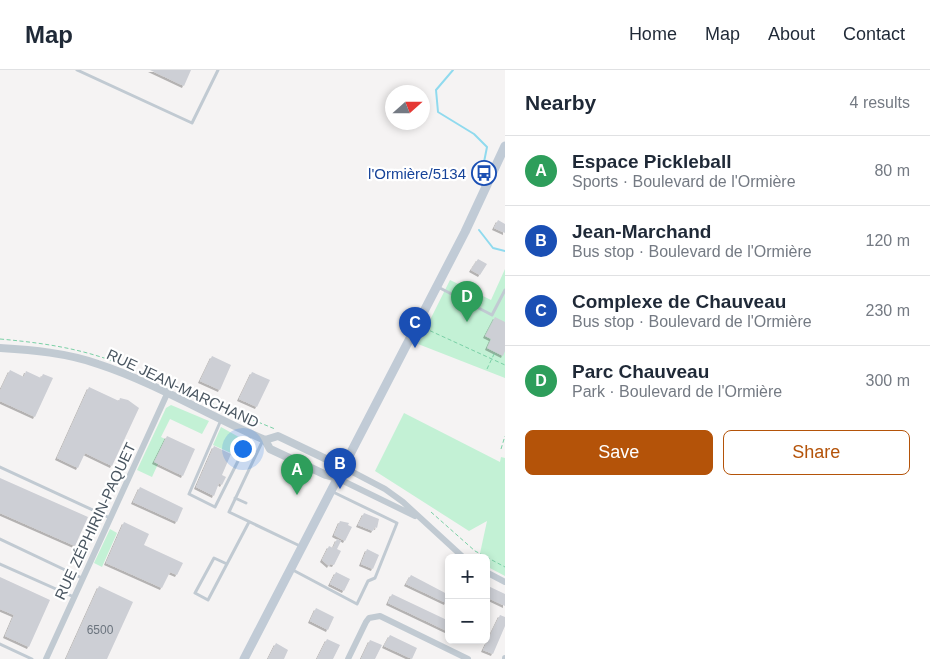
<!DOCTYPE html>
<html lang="en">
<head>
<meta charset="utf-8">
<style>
	body { margin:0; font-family:Helvetica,sans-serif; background:#f6f6f7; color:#1f2937 }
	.controls { position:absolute; right:15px; bottom:15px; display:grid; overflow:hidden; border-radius:8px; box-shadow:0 2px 8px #0003 }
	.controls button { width:45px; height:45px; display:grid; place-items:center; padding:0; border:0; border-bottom:1px solid #e0e1e3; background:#fff; color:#1f2937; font:25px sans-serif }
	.compass { position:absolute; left:385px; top:15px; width:45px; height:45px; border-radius:50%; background:#fff; box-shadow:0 2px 8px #0003; rotate:69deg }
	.you { position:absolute; left:242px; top:378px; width:18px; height:18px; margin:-12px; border:4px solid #fff; border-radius:50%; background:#1a73e8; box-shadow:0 0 0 8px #1a73e833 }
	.badge { display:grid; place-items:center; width:32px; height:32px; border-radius:50%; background:#b45309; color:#fff; font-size:16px; font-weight:700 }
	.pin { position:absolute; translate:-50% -41px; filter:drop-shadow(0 1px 2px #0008) }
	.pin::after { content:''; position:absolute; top:26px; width:18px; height:15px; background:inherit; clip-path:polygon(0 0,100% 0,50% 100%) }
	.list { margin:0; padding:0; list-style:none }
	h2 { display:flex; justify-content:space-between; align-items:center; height:65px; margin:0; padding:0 20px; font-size:21px }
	h2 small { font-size:16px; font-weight:400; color:#747a83 }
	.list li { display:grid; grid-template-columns:32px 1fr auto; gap:15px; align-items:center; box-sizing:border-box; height:70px; padding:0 20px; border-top:1px solid #e0e1e3 }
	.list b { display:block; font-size:19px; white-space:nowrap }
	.list p { margin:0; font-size:16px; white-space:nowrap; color:#747a83 }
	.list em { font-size:16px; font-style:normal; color:#747a83 }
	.actions { display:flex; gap:10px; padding:15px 20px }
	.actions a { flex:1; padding:11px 0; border:1px solid #b45309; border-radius:8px; text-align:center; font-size:18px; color:#b45309 }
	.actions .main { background:#b45309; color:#fff }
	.map { position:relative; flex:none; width:505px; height:589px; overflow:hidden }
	header { display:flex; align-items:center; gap:30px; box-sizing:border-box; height:70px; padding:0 25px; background:#fff; border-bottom:1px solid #e0e1e3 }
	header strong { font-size:24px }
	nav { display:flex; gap:28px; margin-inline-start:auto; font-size:18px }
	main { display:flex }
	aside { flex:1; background:#fff }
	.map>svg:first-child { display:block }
	.green { fill:#c3f1d5 }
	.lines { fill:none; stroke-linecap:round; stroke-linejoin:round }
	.stream { stroke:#90daee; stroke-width:2 }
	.building { fill:#cdcfd5; filter:url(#shadow) }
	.path { stroke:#7ad0a6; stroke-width:1; stroke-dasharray:4 2.5; stroke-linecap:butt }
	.service { stroke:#c1cad2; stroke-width:3 }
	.minor { stroke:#c1cad2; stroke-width:6 }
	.tertiary { stroke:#c1cad2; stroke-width:8 }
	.secondary { stroke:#c1cbd6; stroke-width:9 }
	.labels { text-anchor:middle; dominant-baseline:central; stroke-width:4.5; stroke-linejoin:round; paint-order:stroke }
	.number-label { font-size:12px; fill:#6b747e }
	.transit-label { font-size:15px; fill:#164399; stroke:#fff; text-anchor:end }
	.street-label { font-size:15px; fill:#4a5661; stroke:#fff }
</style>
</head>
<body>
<header>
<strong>Map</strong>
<nav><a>Home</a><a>Map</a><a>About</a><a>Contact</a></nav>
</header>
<main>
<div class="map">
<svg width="505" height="589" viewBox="0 0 505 589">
	<defs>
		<filter id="shadow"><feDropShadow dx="-2" dy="2" stdDeviation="0" flood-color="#0004"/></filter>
	</defs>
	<rect width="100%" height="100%" fill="#f5f3f3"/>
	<path class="green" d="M505,199v109l-87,-34 32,-64 41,20z
		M171,335l38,16 -7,13 -32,-15 -9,18 4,2 -10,23 3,2 -6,13 -15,-7 29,-62z
		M404,343l96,49 1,-5 4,1v118l-19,-10v-8h-7l8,-37 -18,10 -94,-60z
		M221,357l23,13 -5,11 -5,-1 -3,3 -18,-8z
		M110,459l7,4 -15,34 -8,-4z"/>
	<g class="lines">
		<path class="stream" d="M453,0l-17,20 2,22 36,22 13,13 -3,15
			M479,160l14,18 12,3"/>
	</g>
	<path class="building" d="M150,0h41l-7,16z
		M498,150l7,4v9l-11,-5z
		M478,189l9,5 -7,11 -9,-5z
		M495,247l10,5v29l-2,5 -16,-8 4,-9 -6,-3z
		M212,286l19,9 -11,25 -20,-9z
		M10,300l14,7 2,-6 15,7 2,-4 10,4 -18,39 -35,-16v-10z
		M252,302l18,8 -13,27 -18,-8z
		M89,317l30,14 1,-3 8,2 11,8 -27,58 -27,-13 -7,15 -21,-10z
		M167,366l28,13 -12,27 -29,-14z
		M214,376l17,8 -9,21 4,2 -4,8 -3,-2 -5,13 -18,-9z
		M0,408l88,39 -13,29 -75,-33z
		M140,417l43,21 -6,14 -44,-20z
		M364,443l15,6 -2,9 -2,-1 -2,4 -15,-6z
		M340,451l9,2 -1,2 4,2 -7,14 -11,-6z
		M124,452l25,12 -5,11 39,18 -6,12 -7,-3 -8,16 -56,-25z
		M337,469l4,2 -4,8 4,2 -7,14 -4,-1 -1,2 -7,-6 7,-14 4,2z
		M367,479l12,6 -6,14 -12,-5z
		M336,502l14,7 -6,12 -14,-7z
		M411,505l38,20 -3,8 -40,-19z
		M0,507l50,23 -21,47 -24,-11 9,-21 -14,-6z
		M486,515l19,9v12l-19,-9z
		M99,516l34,16 -26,57h-41z
		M392,524l57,27v11l-61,-29z
		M316,538l18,9 -6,13 -18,-9z
		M500,545l5,2v9l-12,28 -10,-4z
		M390,565l27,13 -5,11 -28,-13z
		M327,569l13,6 -7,14h-16z
		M370,570l12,5 -7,14h-14z
		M276,573l12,7 -4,9h-16z"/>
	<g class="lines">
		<path class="path" d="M424,258l81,37
			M0,269c55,5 96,12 146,36
			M487,299l8,-17
			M168,315l107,44
			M501,379l4,-13
			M431,442l44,39 30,16"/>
		<path class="service" d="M77,0l115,53 26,-53
			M438,217l54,28 13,-25
			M221,350l-32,74 26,13 36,-72
			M263,370l-34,72 71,34
			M0,397l110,51
			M235,428l11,5
			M0,469l82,39
			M0,494l74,33
			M227,494l-13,-6 -19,35 13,7 41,-78
			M291,499l66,35 11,-23 7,-3 22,-55 -66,-32
			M0,574l32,15"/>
		<path class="minor" d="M343,397l42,22 18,13 61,56
			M337,408l78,38
			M486,502l19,10
			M46,589l121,-265
			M348,589l18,-37 3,-4 11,-2 88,43
			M505,589v-1"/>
		<path class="tertiary" d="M0,278c33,2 67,5 98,16 58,19 111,52 167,76l5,9 56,26 11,3
			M265,370l13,-4 65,31"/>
		<path class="secondary" d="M244,589l221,-427 40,-86"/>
	</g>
	<defs>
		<symbol id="bus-ring" viewBox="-11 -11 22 22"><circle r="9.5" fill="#fff" stroke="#1a4fb4" stroke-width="1.5"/><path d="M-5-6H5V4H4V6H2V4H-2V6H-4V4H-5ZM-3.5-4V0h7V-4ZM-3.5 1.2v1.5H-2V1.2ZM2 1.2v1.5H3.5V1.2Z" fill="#1a4fb4"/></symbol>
	</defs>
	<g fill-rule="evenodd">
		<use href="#bus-ring" x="470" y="89" width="28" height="28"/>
	</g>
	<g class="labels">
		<g class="number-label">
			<text x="100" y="560">6500</text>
		</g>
		<g class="transit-label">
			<text x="466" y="103">l'Ormière/5134</text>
		</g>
		<g class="street-label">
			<text transform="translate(183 318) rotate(25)">RUE JEAN-MARCHAND</text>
			<text transform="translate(95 451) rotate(-65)">RUE ZÉPHIRIN-PAQUET</text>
		</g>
	</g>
</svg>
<div class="controls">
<button>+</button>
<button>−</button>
</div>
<svg class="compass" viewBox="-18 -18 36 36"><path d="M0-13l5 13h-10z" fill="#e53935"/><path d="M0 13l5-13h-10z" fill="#747a83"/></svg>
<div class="you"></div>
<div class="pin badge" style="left:297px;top:425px;background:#2e9e5b">A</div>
<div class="pin badge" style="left:340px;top:419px;background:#1a4fb4">B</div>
<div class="pin badge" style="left:415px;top:278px;background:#1a4fb4">C</div>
<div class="pin badge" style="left:467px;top:252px;background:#2e9e5b">D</div>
</div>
<aside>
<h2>Nearby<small>4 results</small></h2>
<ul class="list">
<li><span class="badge" style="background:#2e9e5b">A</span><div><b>Espace Pickleball</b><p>Sports · Boulevard de l'Ormière</p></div><em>80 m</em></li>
<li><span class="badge" style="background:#1a4fb4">B</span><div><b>Jean-Marchand</b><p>Bus stop · Boulevard de l'Ormière</p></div><em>120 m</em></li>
<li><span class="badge" style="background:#1a4fb4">C</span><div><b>Complexe de Chauveau</b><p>Bus stop · Boulevard de l'Ormière</p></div><em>230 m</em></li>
<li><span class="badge" style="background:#2e9e5b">D</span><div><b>Parc Chauveau</b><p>Park · Boulevard de l'Ormière</p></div><em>300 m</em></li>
</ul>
<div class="actions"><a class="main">Save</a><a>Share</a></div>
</aside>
</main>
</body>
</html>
